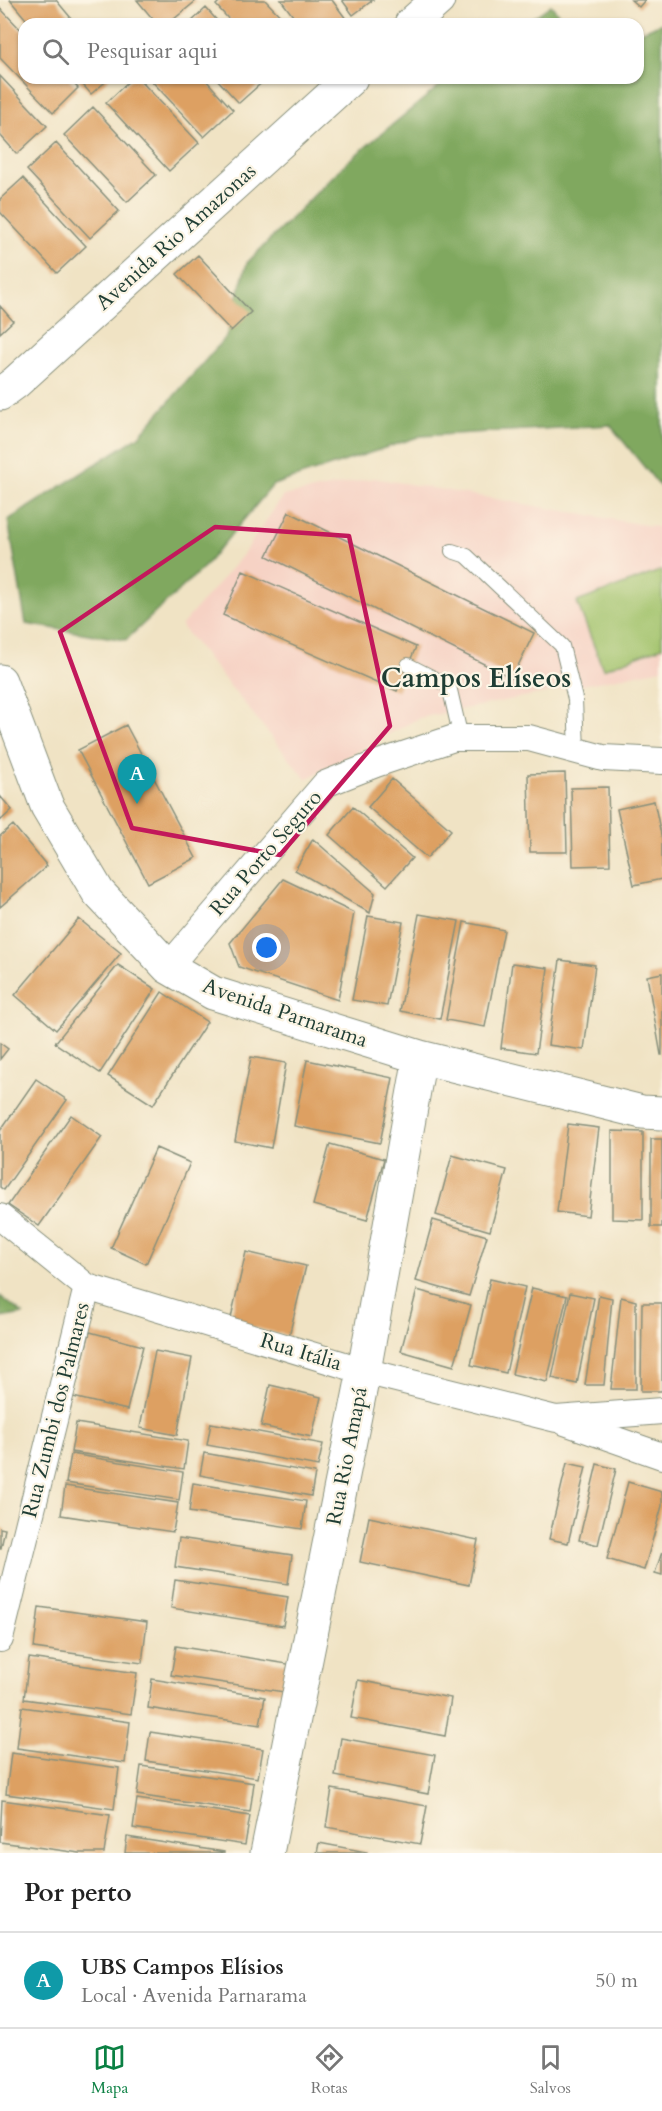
<!DOCTYPE html>
<html lang="pt">
<head>
<meta charset="utf-8">
<style>
	body { margin:0; font-family:Cardo,serif; background:#f2f2f2; color:#222 }
	.you { position:absolute; left:267px; top:948px; width:21px; height:21px; margin:-15px; border:4px solid #fff; border-radius:50%; background:#1a73e8; box-shadow:0 0 0 9px #1a73e833 }
	.badge { display:grid; place-items:center; width:39px; height:39px; border-radius:50%; background:#0b8043; color:#fff; font-size:20px; font-weight:700 }
	.pin { position:absolute; translate:-50% -50px; filter:drop-shadow(0 2px 3px #0008) }
	.pin::after { content:''; position:absolute; top:32px; width:21px; height:18px; background:inherit; clip-path:polygon(0 0,100% 0,50% 100%) }
	.list { margin:0; padding:0; list-style:none }
	h2 { display:flex; justify-content:space-between; align-items:center; height:78px; margin:0; padding:0 24px; font-size:26px }
	h2 small { font-size:20px; font-weight:400; color:#767676 }
	.list li { display:grid; grid-template-columns:39px 1fr auto; gap:18px; align-items:center; box-sizing:border-box; height:96px; padding:0 24px; border-top:2px solid #e0e0e0 }
	.list b { display:block; font-size:22px; white-space:nowrap }
	.list p { margin:0; font-size:20px; white-space:nowrap; color:#767676 }
	.list em { font-size:20px; font-style:normal; color:#767676 }
	.icon { flex:none; width:33px; height:33px; fill:none; stroke:currentColor; stroke-width:2; stroke-linecap:round; stroke-linejoin:round }
	.map { position:relative; flex:none; width:662px; height:1853px; overflow:hidden }
	.search { position:absolute; background:#fff; box-shadow:0 2px 4px #0004; left:18px; right:18px; top:18px; height:66px; display:flex; align-items:center; gap:15px; box-sizing:border-box; padding:0 21px; border-radius:18px; color:#767676; font-size:22px }
	.sheet { height:174px; background:#fff }
	nav { display:flex; justify-content:space-around; align-items:center; box-sizing:border-box; height:84px; border-top:2px solid #e0e0e0; background:#fff; font-size:16px; color:#767676 }
	nav a { display:grid; justify-items:center; gap:3px }
	nav .on { color:#0b8043 }
	.map>svg:first-child { display:block }
	.built { fill:#f6d2c4 }
	.green { fill:#a1c26a; stroke:#60804f; stroke-width:1.5 }
	.forest { fill:#80a85e; stroke:#507249; stroke-width:1.5 }
	.building { fill:#dda062 }
	.lines { fill:none; stroke-linecap:round; stroke-linejoin:round }
	.lane-casing { stroke:#88907c; stroke-width:16 }
	.street-casing { stroke:#88907c; stroke-width:28 }
	.secondary-casing { stroke:#88907c; stroke-width:35 }
	.lane { stroke:#fff; stroke-width:14 }
	.street { stroke:#fff; stroke-width:26 }
	.secondary { stroke:#fff; stroke-width:33 }
	.marked { fill:none; stroke:#c2185b; stroke-width:4.5; stroke-linejoin:round }
	.labels { text-anchor:middle; dominant-baseline:central; stroke-width:4.5; stroke-linejoin:round; paint-order:stroke }
	.street-label { font-size:21px; fill:#1f3d34; stroke:#fcf5e5 }
	.district-label { font-size:27px; font-weight:bold; fill:#1f3d34; stroke:#fcf5e5 }
</style>
</head>
<body>
<div class="map">
<svg width="662" height="1853" viewBox="0 0 662 1853">
	<rect width="100%" height="100%" fill="#fcf5e5"/>
	<filter id="ink" filterUnits="userSpaceOnUse"><feTurbulence type="fractalNoise" baseFrequency=".0167" numOctaves="2"/><feDisplacementMap in="SourceGraphic" scale="12" xChannelSelector="R" yChannelSelector="G"/><feConvolveMatrix kernelMatrix="1 2 1 2 8 2 1 2 1" color-interpolation-filters="sRGB"/></filter>
	<filter id="wash" filterUnits="userSpaceOnUse"><feTurbulence type="fractalNoise" baseFrequency=".008" numOctaves="4" result="noise"/><feDisplacementMap in="SourceGraphic" scale="24" xChannelSelector="R" yChannelSelector="G"/><feGaussianBlur stdDeviation="1.35" result="paint"/><feColorMatrix in="noise" values="0 0 0 0 0 0 0 0 0 0 0 0 0 0 0 0 0 1.4 0 .05"/><feComposite in="paint" operator="in"/></filter>
	<g filter="url(#wash)">
		<rect width="100%" height="100%" fill="#f0e3c4"/>
		<path class="built" d="M374,478l288,50v141l-243,49 -113,61 -125,-153 61,-70 41,-60z"/>
		<path class="green" d="M662,570v77l-59,22 -26,-67z"/>
		<path class="forest" d="M551,5l15,19h-42z
			M662,23v466l-52,-64 -189,11 -148,49 -69,82 -78,73 -100,-16 -18,-104 130,-83 88,-100 21,-74 99,-100 103,-85h189v-45z
			M0,1296l23,18 -23,4z"/>
		<g id="blocks">
			<path class="building" d="M10,0h46l20,24h-46z
				M137,0h60l-29,24h-11z
				M221,0h44l23,24h-55l-17,-19z
				M281,0h51l14,19 -6,5h-41z
				M342,0h31l-20,15z
				M631,0h14l-6,7z
				M0,8l24,25v45h44l10,10 -25,25 -53,-55z
				M206,8l14,16h-31z
				M0,76l47,50 -30,28 -17,-19z
				M77,78h33l-19,16z
				M132,78h6l61,65 -30,28 -63,-68z
				M149,78h55l29,32 -29,27z
				M216,78h51l-28,25z
				M93,107l63,68 -29,27 -63,-67z
				M56,143l63,68 -29,27 -63,-68z
				M23,178l63,68 -29,27 -57,-61v-13z
				M198,255l53,57 -20,19 -54,-57z
				M0,306l13,15 -13,12z
				M289,512l245,121 -22,45 -245,-122z
				M243,571l173,76 -19,44 -174,-76z
				M126,725l70,133 -48,25 -70,-133z
				M565,773l2,79h-37l-2,-78z
				M392,779l59,51 -24,28 -59,-51z
				M608,787l2,78 -37,1 -2,-78z
				M0,796l12,14 -12,11z
				M654,801l8,38v40l-28,6 -17,-76z
				M353,807l59,51 -25,28 -58,-51z
				M13,825l34,41 -47,41v-71z
				M313,839l62,54 -5,20 -75,-43z
				M283,879l71,34 -16,87 -99,-33 -9,-24z
				M419,914l40,7 -19,98 -40,-8z
				M368,916l35,6 -16,84 -35,-6z
				M79,919l42,34 -65,77 -41,-35z
				M464,922l40,8 -19,97 -39,-7z
				M560,960l35,5 -11,85 -36,-5z
				M512,963l36,5 -12,85 -35,-5z
				M118,965l37,24 -55,84 -45,-30z
				M662,973v82h-1l-14,-79z
				M162,992l45,30 -54,83 -45,-29z
				M0,1043l8,6 -8,10z
				M251,1057l35,6 -15,85 -36,-7z
				M307,1060l86,18 -13,65 -86,-17z
				M36,1079l31,21 -63,90 -4,-3v-56z
				M71,1115l31,22 -63,89 -31,-21z
				M568,1124l31,4 -11,88 -31,-4z
				M612,1131l31,1v88l-31,-1z
				M651,1139h11v88h-11z
				M330,1144l54,15 -17,61 -54,-15z
				M156,1148l34,15 -44,101 -35,-16z
				M452,1155l55,15 -17,61 -54,-16z
				M433,1220l54,16 -18,60 -53,-15z
				M246,1252l60,14 -17,70 -59,-14z
				M490,1279l35,8 -19,86 -35,-8z
				M532,1288l35,8 -20,86 -35,-8z
				M417,1290l54,15 -17,61 -53,-15z
				M570,1293l24,5 -17,86 -25,-6z
				M599,1295l13,3 -8,87h-19z
				M621,1297l15,4v88h-25z
				M642,1303h20v88h-21z
				M90,1332l53,14 -16,64 -54,-13z
				M155,1351l37,7 -15,77 -37,-7z
				M270,1385l51,12 -9,40 -51,-11z
				M76,1423l112,18 -4,28 -113,-17z
				M211,1423l112,21 -5,22 -111,-21z
				M204,1453l111,20 -4,23 -111,-21z
				M71,1454l112,18 -4,28 -113,-17z
				M567,1463l19,4 -18,76 -19,-4z
				M597,1464l19,5 -18,76 -19,-5z
				M628,1482l34,10v14l-18,64 -37,-11z
				M193,1483l113,18 -4,28 -113,-17z
				M65,1486l113,17 -5,29 -112,-17z
				M369,1517l109,23 -9,45 -109,-23z
				M0,1528l5,1 -4,19h-1z
				M179,1538l113,17 -4,29 -113,-17z
				M662,1552v23l-7,-2z
				M175,1580l113,17 -5,29 -112,-18z
				M39,1607l108,15 -5,41 -108,-15z
				M176,1646l112,18 -4,28 -113,-17z
				M29,1658l108,15 -6,41 -107,-15z
				M152,1679l113,18 -5,28 -112,-17z
				M358,1680l93,18 -6,38 -94,-18z
				M22,1707l108,15 -5,41 -108,-15z
				M150,1732l113,17 -5,29 -112,-17z
				M341,1738l94,17 -7,39 -93,-18z
				M11,1753l108,15 -5,41 -108,-15z
				M141,1766l113,17 -4,29 -113,-17z
				M332,1789l95,17 -7,38 -94,-17z
				M137,1799l113,17 -5,29 -112,-17z
				M2,1800l108,15 -6,38h-24l-80,-11z
				M127,1837l97,15v1h-99z
				M319,1843l48,9v1h-50z"/>
		</g>
	</g>
	<g filter="url(#ink)">
		<use href="#blocks" fill-opacity="0" stroke="#88907c" stroke-width="1.5"/>
		<g class="lines">
			<defs>
				<path id="lane" d="M452,551l15,5 95,90 13,53 2,52
					M408,665l41,21 12,52"/>
				<path id="street" d="M168,967l157,-183 51,-20 78,-26h75l74,20 59,3
					M0,1217l87,70 277,84 192,48 106,-8
					M565,1422l97,34
					M0,1639l87,-352"/>
				<path id="secondary" d="M411,24l27,-24
					M0,394l15,-11 336,-305
					M0,681l47,125 51,86 70,75 45,26 207,64 222,55 20,1
					M267,1853l97,-482 56,-314"/>
			</defs>
			<use href="#lane" class="lane-casing"/>
			<use href="#street" class="street-casing"/>
			<use href="#secondary" class="secondary-casing"/>
			<use href="#lane" class="lane"/>
			<use href="#street" class="street"/>
			<use href="#secondary" class="secondary"/>
		</g>
	</g>
	<path class="marked" d="M215,527l134,9 41,190 -110,129 -148,-27 -72,-196z"/>
	<g class="labels">
		<g class="street-label">
			<text transform="translate(176 237) rotate(-42)">Avenida Rio Amazonas</text>
			<text transform="translate(266 853) rotate(-49)">Rua Porto Seguro</text>
			<text transform="translate(285 1013) rotate(19)">Avenida Parnarama</text>
			<text transform="translate(301 1352) rotate(17)">Rua Itália</text>
			<text transform="translate(56 1410) rotate(-76)">Rua Zumbi dos Palmares</text>
			<text transform="translate(347 1456) rotate(-79)">Rua Rio Amapá</text>
		</g>
		<g class="district-label">
			<text x="476" y="678">Campos Elíseos</text>
		</g>
	</g>
</svg>
<div class="you"></div>
<div class="pin badge" style="left:137px;top:804px;background:#0f9aa8">A</div>
<div class="search"><svg class="icon" aria-label="search" viewBox="0 0 24 24"><circle cx="10" cy="10" r="6"/><path d="M15 15l6 6"/></svg>Pesquisar aqui</div>
</div>
<section class="sheet">
<h2>Por perto<small></small></h2>
<ul class="list">
<li><span class="badge" style="background:#0f9aa8">A</span><div><b>UBS Campos Elísios</b><p>Local · Avenida Parnarama</p></div><em>50 m</em></li>
</ul>
</section>
<nav>
<a class="on"><svg class="icon" aria-label="map" viewBox="0 0 24 24"><path d="M3 6l6-2 6 2 6-2v14l-6 2-6-2-6 2zM9 4v14M15 6v14"/></svg>Mapa</a>
<a><svg class="icon" aria-label="directions" viewBox="0 0 24 24"><path d="M12 3l9 9-9 9-9-9zM9 14v-3h6M13 9l2 2-2 2"/></svg>Rotas</a>
<a><svg class="icon" aria-label="saved" viewBox="0 0 24 24"><path d="M7 4h10v16l-5-4-5 4z"/></svg>Salvos</a>
</nav>
</body>
</html>
